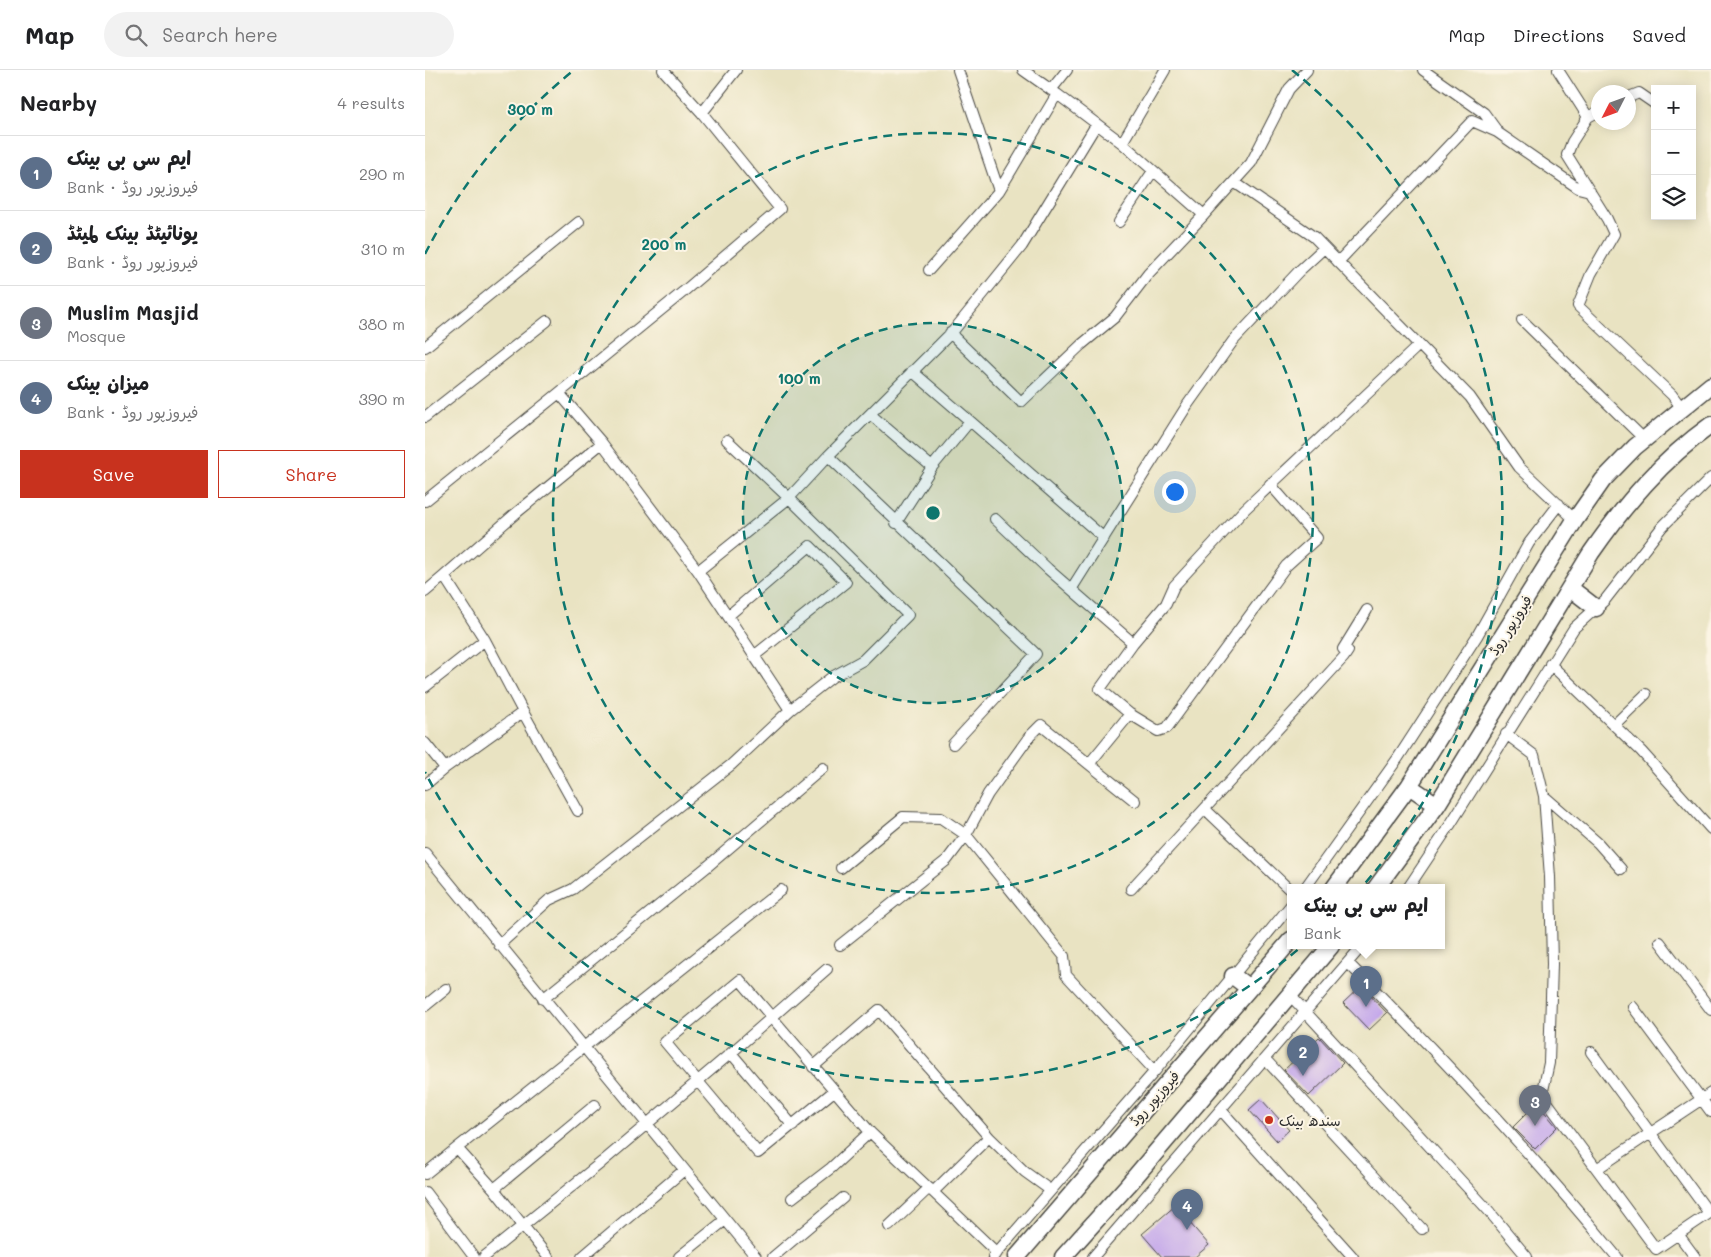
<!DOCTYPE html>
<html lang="en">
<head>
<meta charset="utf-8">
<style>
	body { margin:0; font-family:Mali,"Playpen Sans Arabic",sans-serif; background:#f2f2f2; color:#202124 }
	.controls { position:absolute; right:15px; top:15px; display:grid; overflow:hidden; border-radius:0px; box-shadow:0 2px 12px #0003 }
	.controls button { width:45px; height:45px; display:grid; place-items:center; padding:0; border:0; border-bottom:1px solid #e0e0e0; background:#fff; color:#202124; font:25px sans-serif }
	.compass { position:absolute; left:1166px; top:15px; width:45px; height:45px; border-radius:50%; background:#fff; box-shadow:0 2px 12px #0003; rotate:228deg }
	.you { position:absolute; left:749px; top:421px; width:18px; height:18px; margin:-12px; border:4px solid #fff; border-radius:50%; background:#1a73e8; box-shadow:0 0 0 8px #1a73e833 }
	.badge { display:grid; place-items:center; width:32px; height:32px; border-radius:50%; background:#c8321e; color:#fff; font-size:16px; font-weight:700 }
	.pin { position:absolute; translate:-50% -41px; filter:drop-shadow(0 1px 2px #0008) }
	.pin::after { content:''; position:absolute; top:26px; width:18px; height:15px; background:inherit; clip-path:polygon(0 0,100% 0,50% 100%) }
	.popup { position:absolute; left:862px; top:814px; width:158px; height:65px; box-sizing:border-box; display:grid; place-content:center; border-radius:0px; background:#fff; filter:drop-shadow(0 1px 4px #0005); font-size:16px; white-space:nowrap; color:#757577 }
	.popup b { font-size:19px; color:#202124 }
	.popup::after { content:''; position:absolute; left:50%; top:100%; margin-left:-10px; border:10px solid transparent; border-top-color:#fff }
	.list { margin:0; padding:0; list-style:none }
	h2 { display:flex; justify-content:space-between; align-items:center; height:65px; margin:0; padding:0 20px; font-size:21px }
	h2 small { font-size:16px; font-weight:400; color:#757577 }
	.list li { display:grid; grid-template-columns:32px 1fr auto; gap:15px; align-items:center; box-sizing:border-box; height:75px; padding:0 20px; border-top:1px solid #e0e0e0 }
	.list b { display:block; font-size:19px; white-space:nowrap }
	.list p { margin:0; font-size:16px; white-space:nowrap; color:#757577 }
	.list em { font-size:16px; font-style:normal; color:#757577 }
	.actions { display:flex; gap:10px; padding:15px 20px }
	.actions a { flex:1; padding:11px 0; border:1px solid #c8321e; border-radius:0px; text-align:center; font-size:18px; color:#c8321e }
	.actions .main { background:#c8321e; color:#fff }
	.icon { flex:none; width:28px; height:28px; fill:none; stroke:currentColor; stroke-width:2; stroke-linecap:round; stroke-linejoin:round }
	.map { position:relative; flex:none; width:1286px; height:1187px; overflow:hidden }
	header { display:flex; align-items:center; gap:30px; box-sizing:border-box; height:70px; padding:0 25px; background:#fff; border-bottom:1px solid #e0e0e0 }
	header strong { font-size:24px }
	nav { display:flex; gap:28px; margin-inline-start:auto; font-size:18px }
	.search { width:350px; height:45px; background:#f2f2f2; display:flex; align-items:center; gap:12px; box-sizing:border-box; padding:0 18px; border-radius:28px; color:#757577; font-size:19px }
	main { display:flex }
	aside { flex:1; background:#fff }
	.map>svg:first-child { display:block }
	.building { fill:#c4a8ea }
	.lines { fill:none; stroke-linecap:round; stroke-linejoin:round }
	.minor-casing { stroke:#484742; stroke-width:12 }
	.trunk-casing { stroke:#484742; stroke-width:19 }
	.minor { stroke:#fff; stroke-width:10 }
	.trunk { stroke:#fff; stroke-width:16 }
	.ring { fill:none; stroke:#0f766e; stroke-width:2.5; stroke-dasharray:9 6 }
	.poi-dot { fill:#c8321e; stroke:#fcf5e5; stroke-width:2 }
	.labels { text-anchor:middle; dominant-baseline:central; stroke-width:4; stroke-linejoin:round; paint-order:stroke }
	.street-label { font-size:14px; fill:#2b2b2b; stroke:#fcf5e5 }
	.poi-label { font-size:14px; fill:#2b2b2b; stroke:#fcf5e5; text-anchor:start }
	.centre { fill:#0f766e; stroke:#fcf5e5; stroke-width:2.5 }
	.ring-label { font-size:15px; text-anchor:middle; font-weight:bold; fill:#0f766e; stroke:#fcf5e5; stroke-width:4; stroke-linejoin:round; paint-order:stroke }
</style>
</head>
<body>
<header>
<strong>Map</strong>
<div class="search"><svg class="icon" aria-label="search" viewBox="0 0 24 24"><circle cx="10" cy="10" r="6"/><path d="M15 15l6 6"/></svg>Search here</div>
<nav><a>Map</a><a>Directions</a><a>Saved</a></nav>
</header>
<main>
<aside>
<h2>Nearby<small>4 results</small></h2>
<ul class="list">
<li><span class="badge" style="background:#5c6f8a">1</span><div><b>ایم سی بی بینک</b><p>Bank · فیروزپور روڈ</p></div><em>290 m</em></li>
<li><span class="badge" style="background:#5c6f8a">2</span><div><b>یونائیٹڈ بینک لمیٹڈ</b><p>Bank · فیروزپور روڈ</p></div><em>310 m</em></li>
<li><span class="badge" style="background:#6b7280">3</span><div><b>Muslim Masjid</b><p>Mosque</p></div><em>380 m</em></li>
<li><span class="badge" style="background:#5c6f8a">4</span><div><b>میزان بینک</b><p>Bank · فیروزپور روڈ</p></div><em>390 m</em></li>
</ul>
<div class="actions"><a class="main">Save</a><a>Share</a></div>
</aside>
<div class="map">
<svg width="1286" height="1187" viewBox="0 0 1286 1187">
	<rect width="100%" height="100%" fill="#fcf5e5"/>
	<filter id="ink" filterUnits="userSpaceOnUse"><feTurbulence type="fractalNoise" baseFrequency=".02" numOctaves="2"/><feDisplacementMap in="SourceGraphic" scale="10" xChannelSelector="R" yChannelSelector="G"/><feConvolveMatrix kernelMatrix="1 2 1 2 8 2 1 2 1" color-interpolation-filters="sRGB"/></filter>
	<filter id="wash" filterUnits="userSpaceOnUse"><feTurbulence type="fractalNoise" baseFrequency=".0096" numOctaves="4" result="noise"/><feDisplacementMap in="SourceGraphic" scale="20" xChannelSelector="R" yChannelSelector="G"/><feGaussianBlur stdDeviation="1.12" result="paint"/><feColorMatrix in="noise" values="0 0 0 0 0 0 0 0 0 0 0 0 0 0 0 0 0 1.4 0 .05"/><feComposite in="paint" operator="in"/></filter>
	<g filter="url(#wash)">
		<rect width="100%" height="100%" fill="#e9e3c2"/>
		<g id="blocks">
			<path class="building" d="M936,916l26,27 -18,17 -26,-27z
				M894,967l24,26 -34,33 -25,-26z
				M836,1029l28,31 -12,11 -28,-31z
				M1112,1033l20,24 -22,22 -22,-22z
				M750,1136l34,39 -14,12h-33l-20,-23z"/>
		</g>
	</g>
	<g filter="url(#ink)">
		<use href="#blocks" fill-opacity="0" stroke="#484742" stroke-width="1"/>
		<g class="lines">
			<defs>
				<path id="minor" d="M238,0l39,43 78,96 -97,83 -124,101 43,50 96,128
					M533,0l41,121
					M598,0l34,24
					M998,0l61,43 13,18
					M1133,0l30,47 -16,25 -5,13 40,64 7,15 -23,40 -13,32 94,89 9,12
					M626,20l16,-20
					M1204,27l10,-4 16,11
					M277,43l34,-43
					M1163,47l11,-6
					M697,73l43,-73
					M809,112l80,55 156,160 49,70 56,53
					M779,145l47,-52 38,-74 18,-19
					M694,152l34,-51
					M913,192l134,-141 25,11 81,56 12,3
					M504,200l70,-79 58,-97 65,49 82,72 -56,59 -33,43 -34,28 -60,57 -71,-69
					M1097,250l122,119
					M0,277l154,-125
					M445,344l62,53 38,-46 -58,-50
					M0,347l122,-96
					M545,351l134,117
					M403,386l126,-126 68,-84 74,-121
					M0,431l134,-108
					M570,449l53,50 85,74 33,-39 8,-18 71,-77 174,-164
					M471,453l36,-56
					M19,506l71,-62 87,-71
					M647,518l116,-184 45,-63 66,-70 25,-23
					M0,522l19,-16 41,64 38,72
					M303,546l82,-70 36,36 -92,74
					M708,573l-33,46 30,25 -41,50 46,37
					M1125,594l91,87 70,78
					M0,617l60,-47
					M365,640l42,-33 31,-17 45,-45 -119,-117 39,-42 208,198 -83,90
					M705,644l28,17 9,-3 119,-162 31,-28 -47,-54
					M1189,655l32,-31
					M1081,664l28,21 10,41 6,81 2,87 -3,99 -7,32 114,154 55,-37
					M0,673l20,25 78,-56 55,99
					M0,715l20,-17
					M1119,726l54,47 23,26
					M780,739l86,82
					M0,783l331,404
					M416,798l62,-51 38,1 25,17 98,121 2,19 89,96
					M880,818l93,-130 79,-122 52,-93 30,-39
					M983,818l42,-63 124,-197 31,-28 57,-73 49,-49
					M706,819l213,-232 4,-6 -5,-2 24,-39
					M1235,872l51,68
					M74,875l50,-45 24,-11 158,-124 59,-55 -92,-139 91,-73 -62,-58
					M415,875l107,-85 19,-25 22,-41 41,-57 12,-12 48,39
					M923,893c94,94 184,191 269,294
					M864,924l199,216 39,47
					M118,929l165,-133 115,-98
					M0,936l21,-17
					M1208,937l78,105
					M1166,982l118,161
					M840,989l157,170
					M388,997l66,-57 110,127 -56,55
					M409,1021l-76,62 -93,-111 75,-62 130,152 127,121
					M796,1040l132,147
					M368,1056l-62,-73 96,-84
					M564,1067l36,35 25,18
					M32,1078l324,-258
					M1173,1098l113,-75
					M0,1104l32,-26 37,41 54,68
					M69,1119l101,-84
					M0,1122l49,65
					M367,1128l39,-30 39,-36
					M464,1156l40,-38
					M1253,1164l17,23
					M59,1187l118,-95 129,-109
					M157,1187l102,-87
					M254,1187l46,-37
					M348,1187l70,-59
					M568,1187l162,-186 136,-166
					M668,1187l269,-311"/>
				<path id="trunk" d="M1145,518l26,20
					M984,716l28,19
					M909,818l75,-102 166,-266 28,-40 32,-33 76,-62
					M951,818l61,-83 154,-252c34,-49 71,-93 120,-128
					M808,906l16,12
					M592,1187l274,-317
					M638,1187l65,-72 203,-239"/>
			</defs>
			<use href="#minor" class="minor-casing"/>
			<use href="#trunk" class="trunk-casing"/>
			<use href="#minor" class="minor"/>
			<use href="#trunk" class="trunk"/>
		</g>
	</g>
	<circle cx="508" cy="443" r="190" fill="#0f766e" fill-opacity=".12"/>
	<g class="ring">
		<circle cx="508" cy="443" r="190"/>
		<circle cx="508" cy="443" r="380"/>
		<path d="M0 184A570 570 0 0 1 149 0M867 0A570 570 0 1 1 0 702"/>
	</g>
	<circle class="poi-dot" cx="844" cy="1050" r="5"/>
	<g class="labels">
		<g class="street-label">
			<text transform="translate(1085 555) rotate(-58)">فیروزپور روڈ</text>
			<text transform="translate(729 1028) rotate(-49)">فیروزپور روڈ</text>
		</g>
		<g class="poi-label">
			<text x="854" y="1050">سندھ بینک</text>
		</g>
	</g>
	<circle cx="508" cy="443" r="8" class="centre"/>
	<g class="ring-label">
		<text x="105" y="45">300 m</text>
		<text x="239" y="180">200 m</text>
		<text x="374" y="314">100 m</text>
	</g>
</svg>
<div class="controls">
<button>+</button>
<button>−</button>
<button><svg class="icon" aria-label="layers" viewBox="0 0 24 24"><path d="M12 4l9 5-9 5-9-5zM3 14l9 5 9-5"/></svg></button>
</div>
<svg class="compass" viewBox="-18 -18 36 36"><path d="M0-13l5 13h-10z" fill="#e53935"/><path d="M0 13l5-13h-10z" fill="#757577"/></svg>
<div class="you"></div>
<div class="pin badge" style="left:941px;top:937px;background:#5c6f8a">1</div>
<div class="popup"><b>ایم سی بی بینک</b>Bank</div>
<div class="pin badge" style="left:878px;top:1006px;background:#5c6f8a">2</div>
<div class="pin badge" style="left:1110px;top:1056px;background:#6b7280">3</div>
<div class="pin badge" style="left:762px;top:1160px;background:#5c6f8a">4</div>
</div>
</main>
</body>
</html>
